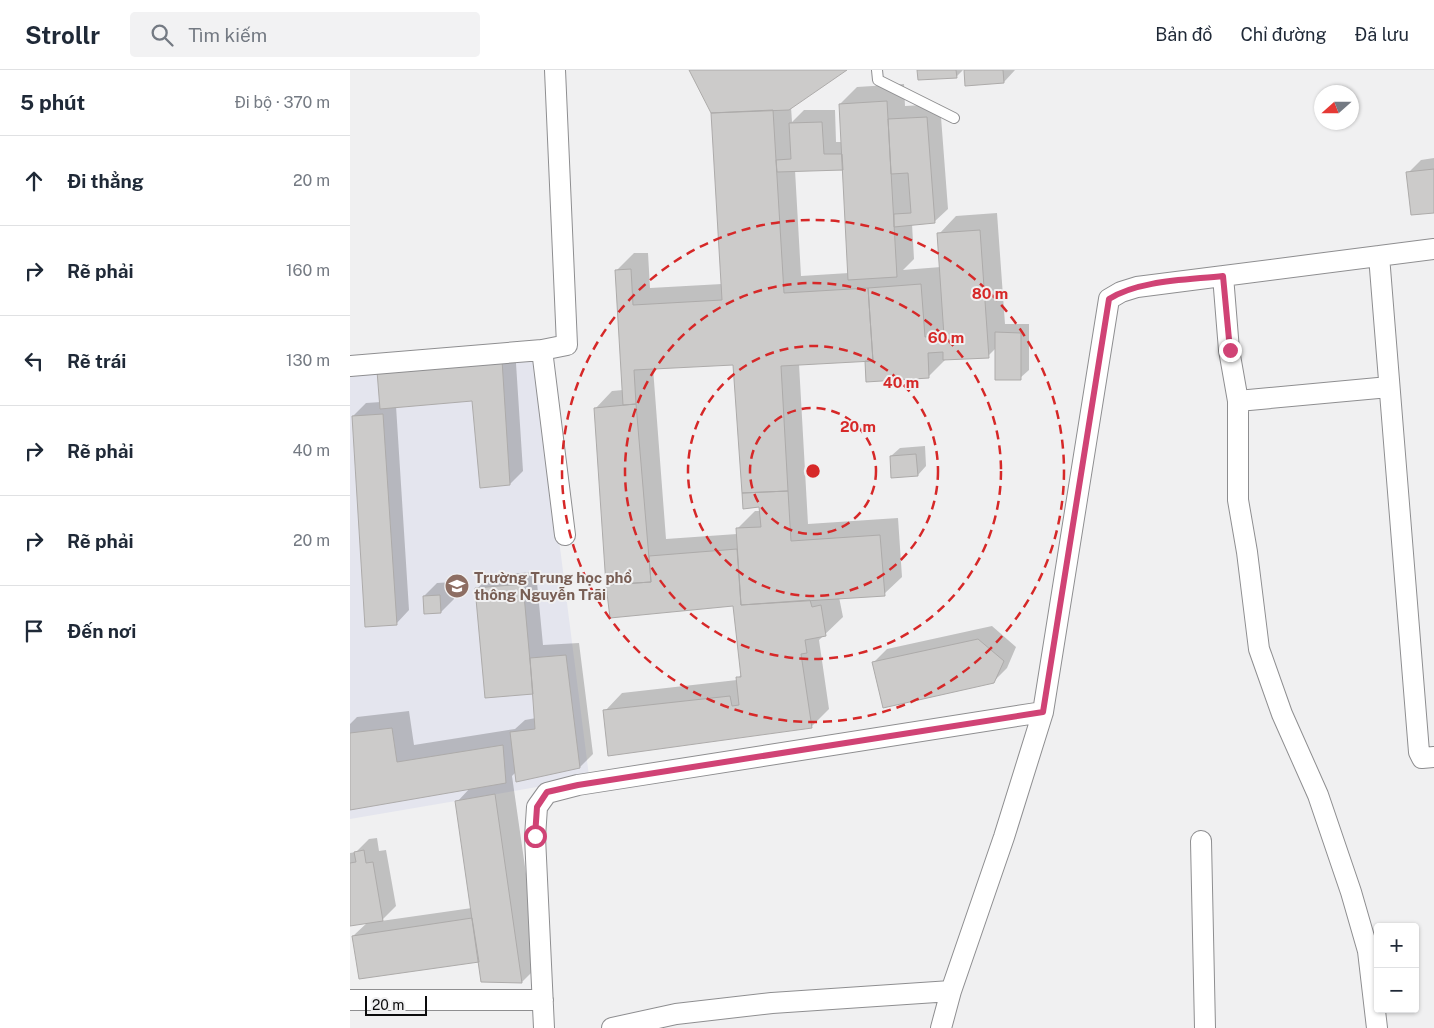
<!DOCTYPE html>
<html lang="vi">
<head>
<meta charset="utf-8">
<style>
	body { margin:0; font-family:"Public Sans",sans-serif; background:#f2f2f3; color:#1f2937 }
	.controls { position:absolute; right:15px; bottom:15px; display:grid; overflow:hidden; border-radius:5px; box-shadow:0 1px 4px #0004 }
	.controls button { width:45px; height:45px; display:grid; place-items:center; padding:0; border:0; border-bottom:1px solid #e0e1e3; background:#fff; color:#1f2937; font:25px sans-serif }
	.compass { position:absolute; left:964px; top:15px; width:45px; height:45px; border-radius:50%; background:#fff; box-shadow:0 1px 4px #0004; rotate:249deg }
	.scale { position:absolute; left:15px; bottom:12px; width:62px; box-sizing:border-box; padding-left:5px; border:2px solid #0c0c0d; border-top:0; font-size:14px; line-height:18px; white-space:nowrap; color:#0c0c0d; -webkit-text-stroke:4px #f0f0f1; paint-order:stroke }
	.stop { position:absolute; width:15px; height:15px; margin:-11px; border:4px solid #d04375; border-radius:50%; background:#fff }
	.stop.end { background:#d04375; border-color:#fff; box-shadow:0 1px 5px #0008 }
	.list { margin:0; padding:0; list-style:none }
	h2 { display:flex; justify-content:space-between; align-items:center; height:65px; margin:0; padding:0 20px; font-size:21px }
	h2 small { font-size:16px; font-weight:400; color:#747a83 }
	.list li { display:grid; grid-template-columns:32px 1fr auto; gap:15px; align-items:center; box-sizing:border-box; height:90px; padding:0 20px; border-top:1px solid #e0e1e3 }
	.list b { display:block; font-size:19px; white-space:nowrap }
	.list em { font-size:16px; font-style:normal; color:#747a83 }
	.icon { flex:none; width:28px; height:28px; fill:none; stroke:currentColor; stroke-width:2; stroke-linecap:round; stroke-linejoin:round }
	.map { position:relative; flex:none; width:1084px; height:958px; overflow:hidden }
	header { display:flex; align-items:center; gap:30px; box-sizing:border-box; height:70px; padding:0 25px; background:#fff; border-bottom:1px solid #e0e1e3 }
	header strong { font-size:24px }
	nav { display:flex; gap:28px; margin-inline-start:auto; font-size:18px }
	.search { width:350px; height:45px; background:#f2f2f3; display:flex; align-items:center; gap:12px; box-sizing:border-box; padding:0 18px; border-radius:5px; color:#747a83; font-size:19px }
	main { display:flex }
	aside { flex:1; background:#fff }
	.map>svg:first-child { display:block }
	.built { fill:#e4e5ee }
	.shadow { fill:#0003; fill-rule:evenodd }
	.building { fill:#cccbca; stroke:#adabaa }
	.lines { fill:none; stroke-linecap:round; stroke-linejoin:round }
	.lane-casing { stroke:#8e8e90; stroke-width:12 }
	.street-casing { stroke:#8e8e90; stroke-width:22 }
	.lane { stroke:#fff; stroke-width:10 }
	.street { stroke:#fff; stroke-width:20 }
	.route { stroke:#d04375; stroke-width:6 }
	.ring { fill:none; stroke:#d62828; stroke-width:2.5; stroke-dasharray:9 6 }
	.labels { text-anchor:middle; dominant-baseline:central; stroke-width:4; stroke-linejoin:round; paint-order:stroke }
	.education-label { font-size:15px; font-weight:bold; fill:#785e54; stroke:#f0f0f1; text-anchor:start }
	.centre { fill:#d62828; stroke:#f0f0f1; stroke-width:2.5 }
	.ring-label { font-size:15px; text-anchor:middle; font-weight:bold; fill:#d62828; stroke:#f0f0f1; stroke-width:4; stroke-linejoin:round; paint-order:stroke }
</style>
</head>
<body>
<header>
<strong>Strollr</strong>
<div class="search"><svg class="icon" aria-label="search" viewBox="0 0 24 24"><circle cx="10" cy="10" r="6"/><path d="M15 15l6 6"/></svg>Tìm kiếm</div>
<nav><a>Bản đồ</a><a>Chỉ đường</a><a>Đã lưu</a></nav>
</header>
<main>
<aside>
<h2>5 phút<small>Đi bộ · 370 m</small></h2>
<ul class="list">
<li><svg class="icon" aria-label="ahead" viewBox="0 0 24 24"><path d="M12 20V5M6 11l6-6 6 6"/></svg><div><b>Đi thẳng</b></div><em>20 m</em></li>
<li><svg class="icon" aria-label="right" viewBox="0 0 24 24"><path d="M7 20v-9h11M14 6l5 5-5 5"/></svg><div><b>Rẽ phải</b></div><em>160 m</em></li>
<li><svg class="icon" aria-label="left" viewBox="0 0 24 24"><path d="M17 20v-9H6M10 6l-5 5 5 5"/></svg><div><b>Rẽ trái</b></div><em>130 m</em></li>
<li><svg class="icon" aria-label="right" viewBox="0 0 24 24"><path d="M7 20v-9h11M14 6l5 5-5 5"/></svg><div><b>Rẽ phải</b></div><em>40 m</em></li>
<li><svg class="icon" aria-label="right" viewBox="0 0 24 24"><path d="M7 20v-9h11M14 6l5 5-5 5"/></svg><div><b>Rẽ phải</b></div><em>20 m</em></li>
<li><svg class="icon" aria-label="arrive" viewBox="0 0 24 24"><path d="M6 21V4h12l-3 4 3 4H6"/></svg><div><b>Đến nơi</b></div></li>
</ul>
</aside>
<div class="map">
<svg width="1084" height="958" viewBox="0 0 1084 958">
	<rect width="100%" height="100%" fill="#f0f0f1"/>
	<path class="built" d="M186,288l53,418 -46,10 -193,33v-445z"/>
	<path class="shadow" d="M341,0h153l-53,37 1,15 12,-12h31l1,32h6l-2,-38 17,-17 47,-3 1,22 35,-2 8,105 -14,13 -22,2 2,35 -11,11 38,-3 -2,-33 17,-18 41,-3 8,111h24v46l-9,8 -24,-30 -8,8 -42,3 -17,17 -63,-16 -67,4 9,160 90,-6 4,59 -18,17 -45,3 4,20 -24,23 10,69 -18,18 -206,-16 17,-18 115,-13 5,-7 -8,-68 -123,12 -16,-208 17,-18 11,-1 -7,-119 18,-18h14l2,35 72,-4 -10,-171zM493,99l6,104 -48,3 -6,-106zM384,294l27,147h-6l-18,18v5l-71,5 -13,-171z
		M569,0h44l-7,7z
		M615,0h50l-11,12z
		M1084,88v53l-26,-38 13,-13z
		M165,278l8,123 -13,13 -37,-84 -77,6 13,204 -13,14 -43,-208 13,-13 15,-1z
		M575,376l1,20 -8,9 -27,-19 9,-8z
		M186,502l7,73 36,-2 14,111 -13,13 -64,5 -4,4 27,189 -17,17 -43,-22 -126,-24 15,-14 -18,3v-72l6,-1 13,-13 8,-1 2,13 7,-1 10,56 -15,15 91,-13 -15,-106 13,-14 -120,21v-85l7,-7 52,-6 5,34 101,-16 10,-9 11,-2 -2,-25 -57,-104 13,-14z
		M103,512l1,17 -13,13 -17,-16 13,-13z
		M642,556l24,21 -9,21 -14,14 -119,-20 13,-13z"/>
	<path class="building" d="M339,0h158l-58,40 -78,3z
		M567,0h39l1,8 -39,2z
		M614,0h39l1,13 -39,3z
		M537,31l10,176 -49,3 -9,-176z
		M423,40l11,183 84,-5 5,73 -92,5 7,125 -46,2 -9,-128 -99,5 2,34 -13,1 -8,-135 16,-1 2,36 89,-5 -11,-187z
		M577,47l8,106 -41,4v-13l17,-1 -3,-40 -17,1 -3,-55z
		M472,52l2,32h18l1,16 -66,2 -1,-12 15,-1 -2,-36z
		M1084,99v44l-23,2 -5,-43z
		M630,160l9,128 -46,2v-8l-15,1 1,25 -63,4 -1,-21h8l-5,-73 53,-4 4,53 19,-1 -7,-103z
		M645,262l26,1v47h-26z
		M152,290l8,125 -30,3 -8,-87 -92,8 -3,-38z
		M286,334l15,178 -45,3 -12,-177z
		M33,344l14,211 -32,2 -13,-211z
		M566,384l2,22 -27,2 -1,-22z
		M438,421l3,50 89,-6 5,61 -144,9 -5,-77 25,-1 -2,-20 -16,2 -1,-16z
		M387,479l4,56 69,-5 2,7 9,-2 5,31 -21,4 2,13 -6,1 11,74 -204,28 -5,-46 127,-14 2,10 7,-1 -3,-28h5l-8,-71 -123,12 -4,-33 45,-3 -2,-26z
		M173,514l10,110 -48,4 -10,-110z
		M90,525l1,18 -17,1 -1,-18z
		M628,569l26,22 -10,22 -111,25 -11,-46z
		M216,585l14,113 -64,14 -6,-50 25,-3 -5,-71z
		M42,658l5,34 106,-17 3,38 -156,27v-77z
		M145,724l27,189 -41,-1 -26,-181z
		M14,780l2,13 7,-1 10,59 -33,5v-63l6,-1 -2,-10z
		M122,848l7,44 -120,17 -7,-43z"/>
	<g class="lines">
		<defs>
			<path id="lane" d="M527,0l1,10 76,38"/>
			<path id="street" d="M1029,186l40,496 3,6 12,-1
				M873,206l6,74 9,51v99l9,52 12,97 23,65 36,81 33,97 17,59 9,77
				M192,280l23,185
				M0,296l192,-16 25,-5 -12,-275
				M888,331l151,-14
				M851,771l4,187
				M0,930h193
				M194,958l-9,-191 2,-30 10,-14 31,-8 465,-73
				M262,958l64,-14 96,-11 179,-12
				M591,958l10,-37 53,-154 39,-125 66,-413 12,-7 16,-5 297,-38"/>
		</defs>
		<use href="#lane" class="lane-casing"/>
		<use href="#street" class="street-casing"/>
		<use href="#lane" class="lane"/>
		<use href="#street" class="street"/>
	</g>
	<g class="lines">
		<path class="route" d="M185,766l2,-29 10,-15 31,-7 465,-73 66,-413c30,-19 79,-19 114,-23l7,74"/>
	</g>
	<g class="ring">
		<circle cx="463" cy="401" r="63"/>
		<circle cx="463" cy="401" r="125"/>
		<circle cx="463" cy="401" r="188"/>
		<circle cx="463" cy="401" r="251"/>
	</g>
	<defs>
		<symbol id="school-disc" viewBox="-11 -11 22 22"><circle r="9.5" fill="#8d6e63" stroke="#f0f0f1"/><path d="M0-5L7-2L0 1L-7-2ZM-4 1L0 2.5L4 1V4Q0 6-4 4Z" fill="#fff"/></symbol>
	</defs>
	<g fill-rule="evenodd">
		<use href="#school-disc" x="93" y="502" width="28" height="28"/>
	</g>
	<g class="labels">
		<g class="education-label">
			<text x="124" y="507">Trường Trung học phổ<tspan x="124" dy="17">thông Nguyễn Trãi</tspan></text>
		</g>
	</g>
	<circle cx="463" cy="401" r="8" class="centre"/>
	<g class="ring-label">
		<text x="640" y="229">80 m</text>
		<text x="596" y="273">60 m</text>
		<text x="551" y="318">40 m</text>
		<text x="508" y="362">20 m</text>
	</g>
</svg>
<div class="controls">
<button>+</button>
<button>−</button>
</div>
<svg class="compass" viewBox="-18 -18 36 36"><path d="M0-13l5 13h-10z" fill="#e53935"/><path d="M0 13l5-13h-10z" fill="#747a83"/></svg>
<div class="scale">20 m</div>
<div class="stop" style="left:185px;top:766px"></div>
<div class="stop end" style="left:880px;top:280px"></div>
</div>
</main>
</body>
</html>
